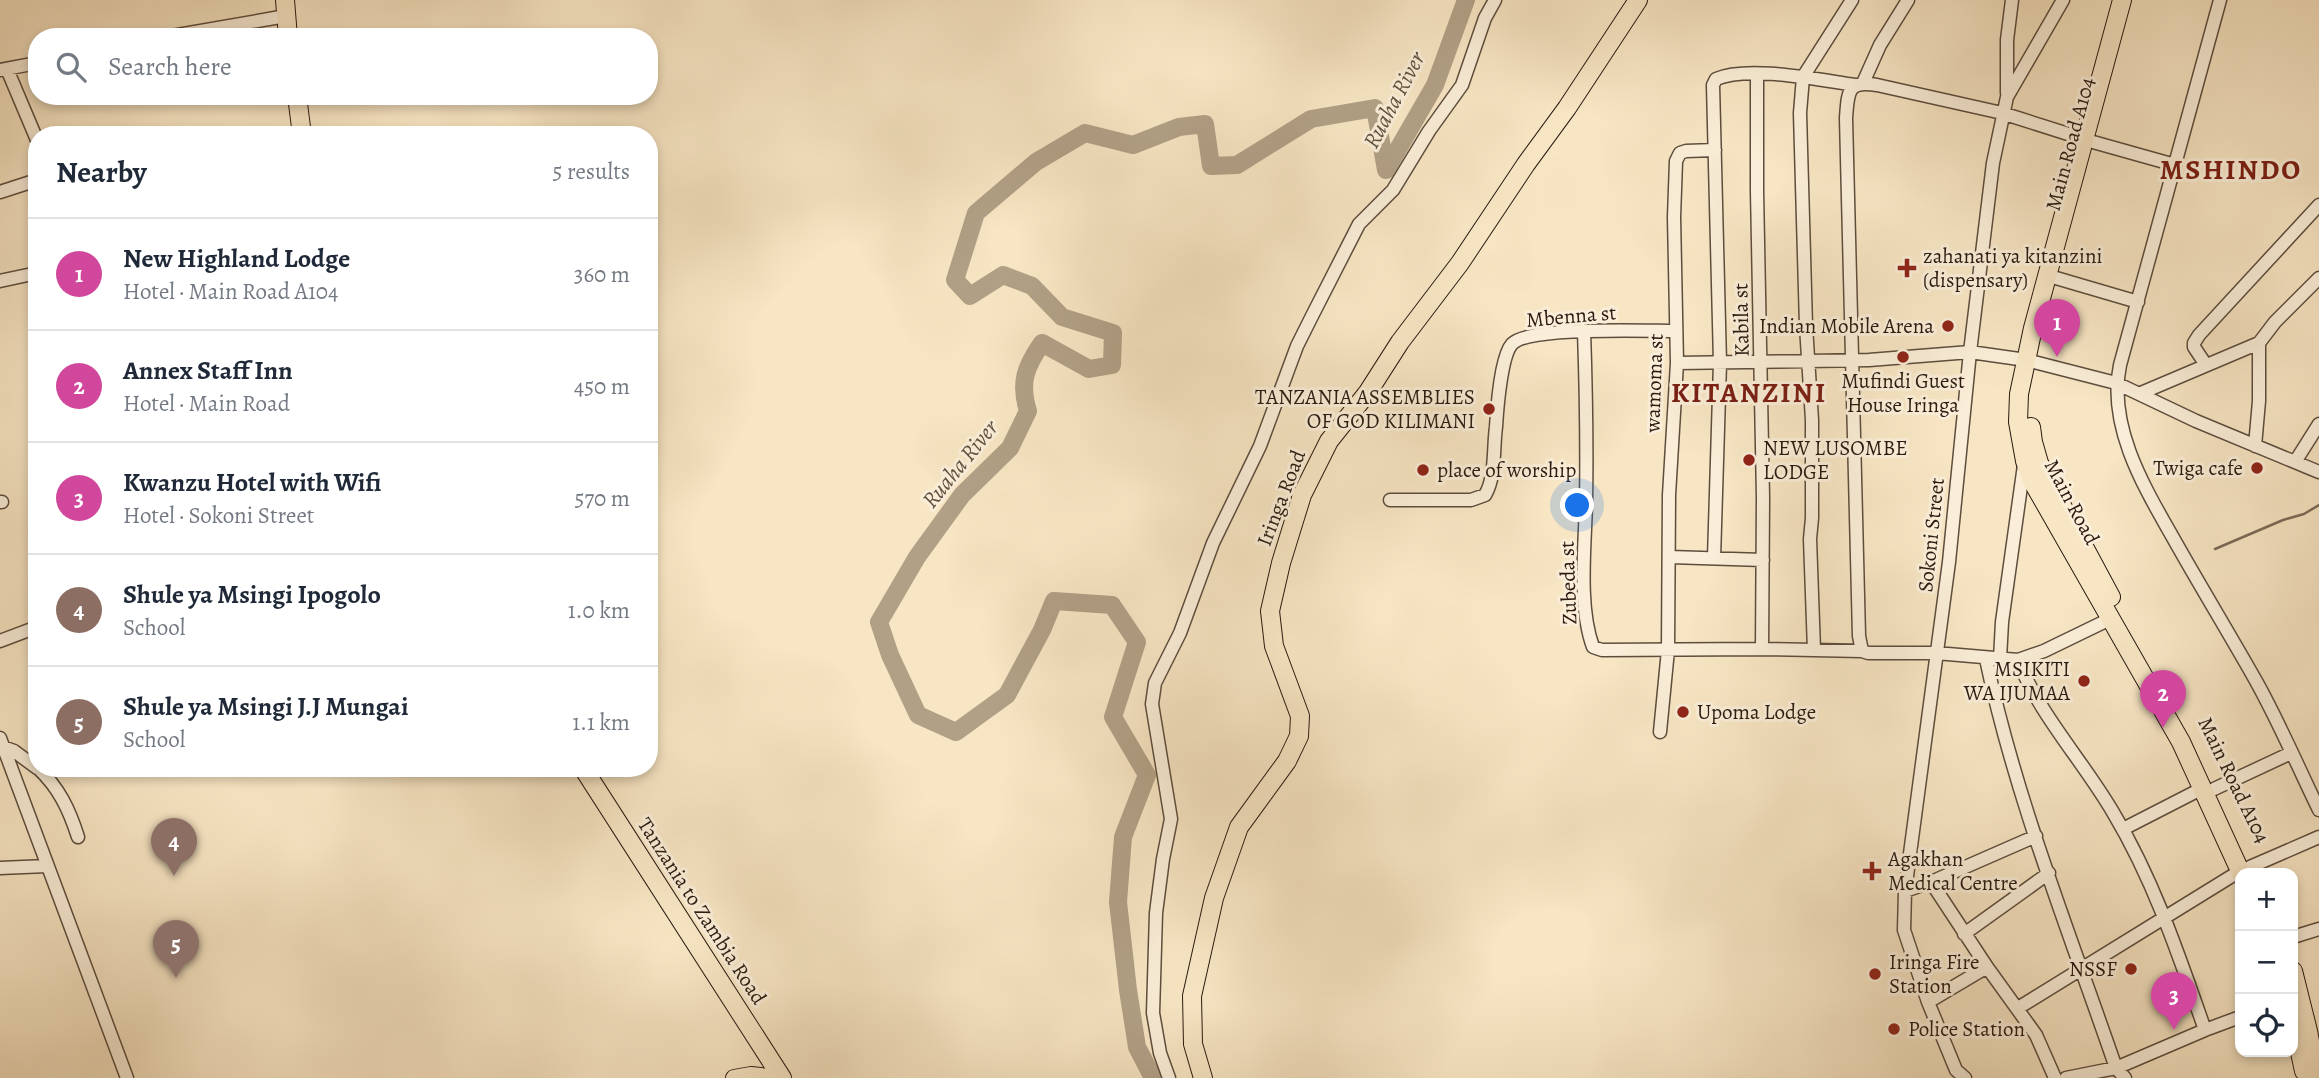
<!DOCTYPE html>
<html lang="en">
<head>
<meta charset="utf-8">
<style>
	body { margin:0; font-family:Alegreya,serif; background:#f2f2f3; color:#1f2937 }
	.controls { position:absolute; right:21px; bottom:21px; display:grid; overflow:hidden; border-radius:14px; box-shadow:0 4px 10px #0003 }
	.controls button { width:63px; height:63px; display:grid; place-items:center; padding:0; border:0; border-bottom:2px solid #e0e1e3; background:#fff; color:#1f2937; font:35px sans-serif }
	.you { position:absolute; left:1578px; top:506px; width:24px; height:24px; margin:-18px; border:5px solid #fff; border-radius:50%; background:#1a73e8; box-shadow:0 0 0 10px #1a73e833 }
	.badge { display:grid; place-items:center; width:46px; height:46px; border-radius:50%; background:#8f2418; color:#fff; font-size:23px; font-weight:700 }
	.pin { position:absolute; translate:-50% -58px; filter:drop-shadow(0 2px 4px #0008) }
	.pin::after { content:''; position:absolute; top:37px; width:24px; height:21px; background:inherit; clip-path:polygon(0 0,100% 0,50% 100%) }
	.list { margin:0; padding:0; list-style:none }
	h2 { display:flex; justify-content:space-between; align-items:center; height:91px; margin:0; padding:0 28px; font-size:30px }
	h2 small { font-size:23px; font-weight:400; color:#747a83 }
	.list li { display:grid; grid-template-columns:46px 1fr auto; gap:21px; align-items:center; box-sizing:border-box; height:112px; padding:0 28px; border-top:2px solid #e0e1e3 }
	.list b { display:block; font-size:26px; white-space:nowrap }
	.list p { margin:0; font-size:23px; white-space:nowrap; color:#747a83 }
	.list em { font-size:23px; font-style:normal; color:#747a83 }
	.icon { flex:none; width:38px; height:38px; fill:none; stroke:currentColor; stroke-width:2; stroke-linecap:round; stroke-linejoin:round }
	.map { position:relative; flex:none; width:2319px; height:1078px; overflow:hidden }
	.search { position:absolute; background:#fff; box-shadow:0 4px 10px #0003; left:28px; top:28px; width:630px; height:77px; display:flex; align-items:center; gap:18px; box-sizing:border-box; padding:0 24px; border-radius:28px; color:#747a83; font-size:26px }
	.panel { position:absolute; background:#fff; box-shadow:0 4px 10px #0003; left:28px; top:126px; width:630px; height:651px; border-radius:28px }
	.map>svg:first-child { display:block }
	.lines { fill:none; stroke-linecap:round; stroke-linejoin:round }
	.stream { stroke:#7b6a57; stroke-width:2.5 }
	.river { stroke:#b1a086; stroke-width:18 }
	.minor-casing { stroke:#5d4d3e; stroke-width:15 }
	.major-casing { stroke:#2a1a11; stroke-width:18 }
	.highway-casing { stroke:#2a1a11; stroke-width:20 }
	.minor { stroke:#faeed8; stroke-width:12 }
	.major { stroke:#f7e5c3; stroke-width:16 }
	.highway { stroke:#f7e5c3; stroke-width:18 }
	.poi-dot { fill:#8f2418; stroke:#faeed8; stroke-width:2.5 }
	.labels { text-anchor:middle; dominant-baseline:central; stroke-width:6; stroke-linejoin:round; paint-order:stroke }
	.street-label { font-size:21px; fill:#2a1a11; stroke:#faeed8 }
	.poi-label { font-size:21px; fill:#2a1a11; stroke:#faeed8; text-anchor:start }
	.water-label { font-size:23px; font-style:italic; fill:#605040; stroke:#faeed8 }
	.district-label { font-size:28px; font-weight:bold; letter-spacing:2px; fill:#7a1f14; stroke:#faeed8 }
</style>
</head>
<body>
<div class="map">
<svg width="2319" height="1078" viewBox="0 0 2319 1078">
	<rect width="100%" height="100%" fill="#f7e5c3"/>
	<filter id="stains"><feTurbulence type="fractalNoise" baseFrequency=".00286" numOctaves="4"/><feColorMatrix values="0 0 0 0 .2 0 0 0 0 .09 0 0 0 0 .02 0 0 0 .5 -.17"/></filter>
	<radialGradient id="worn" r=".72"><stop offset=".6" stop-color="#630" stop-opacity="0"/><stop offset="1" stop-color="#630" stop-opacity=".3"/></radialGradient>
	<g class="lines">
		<path class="stream" d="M2215,549l68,-29 21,-6 15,-9"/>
		<path class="river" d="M1153,1078l-16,-31 -9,-57 -10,-88 5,-65 24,-62 -34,-58 24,-75 -25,-37 -58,-4 -12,29 -35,65 -51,37 -38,-17 -28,-60 -11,-33 38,-65 45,-62 48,-47 18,-37c-9,-29 -2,-45 14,-68l47,26 23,-4 1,-32 -51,-16 -30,-31 -29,-11 -33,21 -15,-16 21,-67 60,-51 49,-29 48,12 46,-18 26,-3 6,42 26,-1 74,-46 64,-11 11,62 49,-85 31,-85"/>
		<defs>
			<path id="minor" d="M2220,0l-100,365c-13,63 26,125 56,178 26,46 54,92 80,138 23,41 42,86 63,129
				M166,37l120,-21
				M7,69l30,71
				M0,70l37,-7
				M1757,74v117l6,307 -1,151
				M1863,83l17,-38 28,-45
				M2007,93v-53l5,-40
				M2084,139l-82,-26 -125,-28c-30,-5 -29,7 -31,33l13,518 3,15 6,2h68l82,7 26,-9 66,-32
				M2093,142l82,23
				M0,192l37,-12
				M2056,278l82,24
				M0,281l37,-8
				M1584,331c2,58 3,115 2,172 -1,44 -8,103 7,144l9,3 160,-1 100,2
				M2034,362l82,21 80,38 123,51
				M1677,363l192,-3 101,-8 56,8
				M2206,365l-12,-18v-4l5,-8 120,-130
				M2141,393l118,-50
				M2255,446l4,-45v-58l16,-21 44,-44
				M2295,462l24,-38
				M1390,500h81l14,-5c11,-18 8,-47 11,-68 1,-17 5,-71 16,-83 16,-18 135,-13 163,-13
				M0,502h2
				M1670,557l93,3
				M1714,558l6,-195 -7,-278 3,-6c32,-14 103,1 139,6
				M0,641l37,-14
				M1814,650l-4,-111 2,-21v-98l-6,-94 -6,-213 3,-36 49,-77
				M1986,659c29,138 84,275 130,409l9,10
				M2000,659l2,-37 22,-157
				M2018,660c22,56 66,102 96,154 40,67 65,142 91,216
				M1660,732l8,-82 1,-155 8,-132 -3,-146 2,-56 4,-8 6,-2 29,-1
				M0,738l127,340
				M3,747l11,4 23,17
				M38,768c21,20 31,41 40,69
				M2214,789l77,-36
				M2123,829l78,-40
				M2250,867l69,-30
				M0,868l47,-2
				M1931,882l105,-46
				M1905,891l26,-9 56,85 49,68 19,43
				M1964,934l85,-61
				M2293,937l26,-8
				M1928,1002l59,-35
				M2018,1008l222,-137
				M1169,1078l-9,-25 -7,-40 3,-100 7,-54 8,-40 -19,-115 3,-21 25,-50 33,-90 47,-97 37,-100 15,-30 47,-92 34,-34 36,-59 33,-46 23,-67 10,-18
				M1965,1078l-9,-8 -28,-68 -24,-72 1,-39 44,-329 21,-210 23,-189 14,-66 56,-97
				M2066,1078l50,-10 89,-38 35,-13"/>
			<path id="major" d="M734,1078l17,-3 28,3"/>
			<path id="highway" d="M285,0l3,37
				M2122,0l-89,328 -14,66 -1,28 7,39 6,18 150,263 60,131
				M297,96l5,39
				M2031,427l2,15 6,21 72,134
				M583,768l199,310
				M2293,971l15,60 9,47
				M2293,1020l11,51
				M1203,1078l-10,-34 -1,-48 22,-98 25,-71 48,-66 12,-25 1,-20 -26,-70 -4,-35 11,-48 21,-68 27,-54 39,-49 32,-50 60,-79 66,-99 41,-56 71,-108"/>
		</defs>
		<use href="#minor" class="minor-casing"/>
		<use href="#major" class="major-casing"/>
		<use href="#highway" class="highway-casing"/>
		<use href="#minor" class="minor"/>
		<use href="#major" class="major"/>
		<use href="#highway" class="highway"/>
	</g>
	<g class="poi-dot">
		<path d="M1903.5 257.5h7v7h7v7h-7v7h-7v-7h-7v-7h7z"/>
		<circle cx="1948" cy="326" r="7"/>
		<circle cx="1903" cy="357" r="7"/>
		<circle cx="1489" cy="409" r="7"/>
		<circle cx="1749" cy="460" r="7"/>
		<circle cx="2257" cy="468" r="7"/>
		<circle cx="1423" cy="470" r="7"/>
		<circle cx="2084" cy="681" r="7"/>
		<circle cx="1683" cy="712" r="7"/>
		<path d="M1868.5 860.5h7v7h7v7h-7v7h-7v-7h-7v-7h7z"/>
		<circle cx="2131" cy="969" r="7"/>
		<circle cx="1875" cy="974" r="7"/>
		<circle cx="1894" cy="1029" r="7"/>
	</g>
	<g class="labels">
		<g class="street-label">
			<text transform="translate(2070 144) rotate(-75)">Main Road A104</text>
			<text transform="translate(1571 316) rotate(-5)">Mbenna st</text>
			<text transform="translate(1741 320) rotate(-91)">Kabila st</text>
			<text transform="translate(1654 383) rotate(-88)">wamoma st</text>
			<text transform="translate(1281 498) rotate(-69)">Iringa Road</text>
			<text transform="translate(2072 502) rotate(62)">Main Road</text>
			<text transform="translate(1931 535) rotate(-84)">Sokoni Street</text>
			<text transform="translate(1568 583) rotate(-92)">Zubeda st</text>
			<text transform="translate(2234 780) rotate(64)">Main Road A104</text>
			<text transform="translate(702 911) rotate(57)">Tanzania to Zambia Road</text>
		</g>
		<g class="poi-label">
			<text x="1923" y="256">zahanati ya kitanzini<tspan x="1923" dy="24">(dispensary)</tspan></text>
			<text x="1934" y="326" text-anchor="end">Indian Mobile Arena</text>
			<text x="1903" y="381" text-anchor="middle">Mufindi Guest<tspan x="1903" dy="24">House Iringa</tspan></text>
			<text x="1475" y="397" text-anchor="end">TANZANIA ASSEMBLIES<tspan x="1475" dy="24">OF GOD KILIMANI</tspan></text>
			<text x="1763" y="448">NEW LUSOMBE<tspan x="1763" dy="24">LODGE</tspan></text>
			<text x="2243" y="468" text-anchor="end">Twiga cafe</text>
			<text x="1437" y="470">place of worship</text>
			<text x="2070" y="669" text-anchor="end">MSIKITI<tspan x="2070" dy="24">WA IJUMAA</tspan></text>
			<text x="1697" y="712">Upoma Lodge</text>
			<text x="1888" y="859">Agakhan<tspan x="1888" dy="24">Medical Centre</tspan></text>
			<text x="1889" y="962">Iringa Fire<tspan x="1889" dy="24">Station</tspan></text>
			<text x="2117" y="969" text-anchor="end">NSSF</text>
			<text x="1908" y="1029">Police Station</text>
		</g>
		<g class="water-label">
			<text transform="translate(1394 100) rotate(-62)">Ruaha River</text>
			<text transform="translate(960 464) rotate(-51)">Ruaha River</text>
		</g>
		<g class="district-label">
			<text x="2231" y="170">MSHINDO</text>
			<text x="1749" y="393">KITANZINI</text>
		</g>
	</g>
	<rect width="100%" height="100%" filter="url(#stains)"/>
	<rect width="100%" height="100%" fill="url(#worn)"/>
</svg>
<div class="controls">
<button>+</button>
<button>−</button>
<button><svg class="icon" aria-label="locate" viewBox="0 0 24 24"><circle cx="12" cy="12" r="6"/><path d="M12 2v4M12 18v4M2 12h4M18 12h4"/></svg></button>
</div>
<div class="you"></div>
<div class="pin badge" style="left:2057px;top:357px;background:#d1479c">1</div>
<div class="pin badge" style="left:2163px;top:728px;background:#d1479c">2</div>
<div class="pin badge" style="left:2174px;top:1030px;background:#d1479c">3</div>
<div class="pin badge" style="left:174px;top:876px;background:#8d6e63">4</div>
<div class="pin badge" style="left:176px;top:978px;background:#8d6e63">5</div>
<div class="search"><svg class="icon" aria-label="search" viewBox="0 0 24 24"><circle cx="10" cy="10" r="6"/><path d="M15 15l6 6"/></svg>Search here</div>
<section class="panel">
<h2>Nearby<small>5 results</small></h2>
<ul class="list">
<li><span class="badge" style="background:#d1479c">1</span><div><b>New Highland Lodge</b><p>Hotel · Main Road A104</p></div><em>360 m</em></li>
<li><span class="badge" style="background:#d1479c">2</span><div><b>Annex Staff Inn</b><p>Hotel · Main Road</p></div><em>450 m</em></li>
<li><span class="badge" style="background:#d1479c">3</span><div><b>Kwanzu Hotel with Wifi</b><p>Hotel · Sokoni Street</p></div><em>570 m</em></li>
<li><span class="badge" style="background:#8d6e63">4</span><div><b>Shule ya Msingi Ipogolo</b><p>School</p></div><em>1.0 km</em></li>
<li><span class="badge" style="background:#8d6e63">5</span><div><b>Shule ya Msingi J.J Mungai</b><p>School</p></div><em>1.1 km</em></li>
</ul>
</section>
</div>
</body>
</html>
